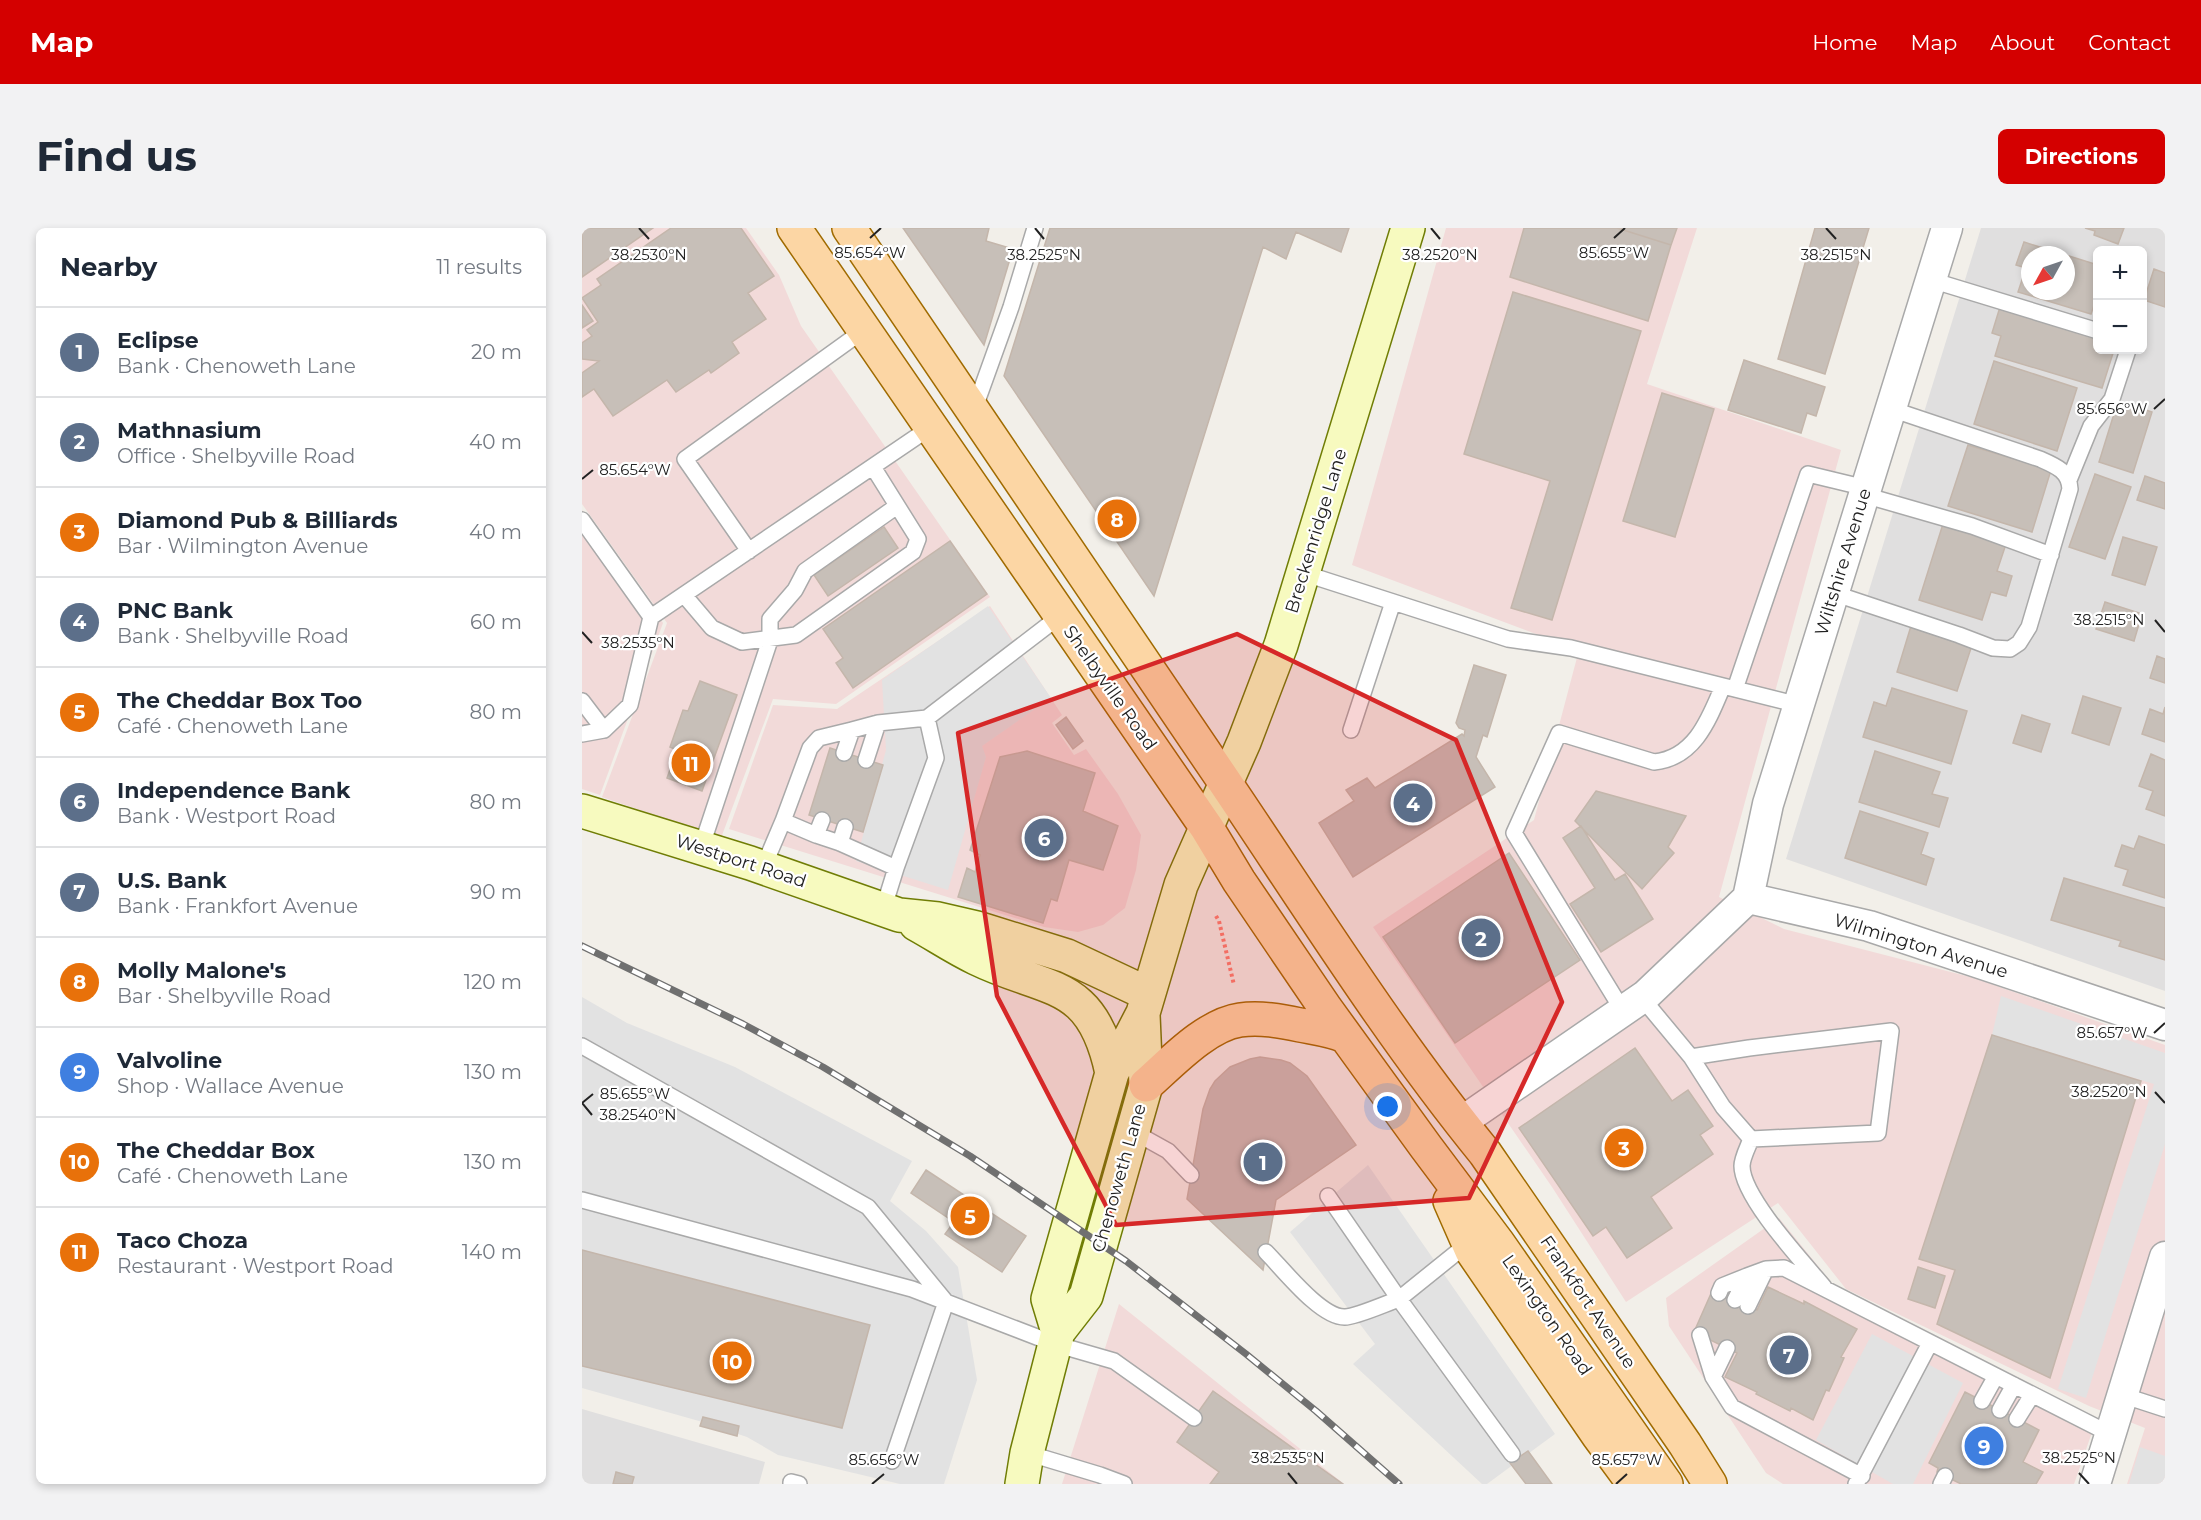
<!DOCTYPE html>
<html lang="en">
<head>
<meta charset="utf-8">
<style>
	body { margin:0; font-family:Montserrat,sans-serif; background:#f2f2f3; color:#1f2937 }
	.controls { position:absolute; right:18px; top:18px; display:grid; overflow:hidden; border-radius:9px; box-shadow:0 3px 9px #0003 }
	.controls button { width:54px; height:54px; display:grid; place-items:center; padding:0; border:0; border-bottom:2px solid #e0e1e3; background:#fff; color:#1f2937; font:30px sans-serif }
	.compass { position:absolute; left:1439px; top:18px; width:54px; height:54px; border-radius:50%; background:#fff; box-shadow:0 3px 9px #0003; rotate:230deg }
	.you { position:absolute; left:806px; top:879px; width:21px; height:21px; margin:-15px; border:4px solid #fff; border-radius:50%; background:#1a73e8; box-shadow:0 0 0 9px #1a73e833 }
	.badge { display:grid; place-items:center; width:39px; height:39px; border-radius:50%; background:#d40000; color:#fff; font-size:20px; font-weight:700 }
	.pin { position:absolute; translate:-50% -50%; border:3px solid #fff; box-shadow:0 2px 6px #0006 }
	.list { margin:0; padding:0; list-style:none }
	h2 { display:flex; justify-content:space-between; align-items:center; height:78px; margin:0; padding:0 24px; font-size:26px }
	h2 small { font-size:20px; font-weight:400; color:#747a83 }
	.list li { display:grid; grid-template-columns:39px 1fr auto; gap:18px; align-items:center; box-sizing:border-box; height:90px; padding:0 24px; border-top:2px solid #e0e1e3 }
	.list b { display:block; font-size:22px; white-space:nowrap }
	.list p { margin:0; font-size:20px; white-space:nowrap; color:#747a83 }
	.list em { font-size:20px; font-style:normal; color:#747a83 }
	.map { position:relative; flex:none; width:1583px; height:1256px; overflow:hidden; border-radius:9px }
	header { display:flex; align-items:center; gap:36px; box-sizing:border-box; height:84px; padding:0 30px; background:#d40000; color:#fff }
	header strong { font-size:28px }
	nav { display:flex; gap:33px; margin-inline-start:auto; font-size:21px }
	.intro { display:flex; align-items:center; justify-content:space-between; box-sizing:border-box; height:144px; padding:0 36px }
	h1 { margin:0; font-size:42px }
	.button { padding:15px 27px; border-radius:9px; background:#d40000; color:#fff; font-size:21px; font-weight:700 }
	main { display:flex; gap:36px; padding:0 36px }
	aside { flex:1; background:#fff; border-radius:9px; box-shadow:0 3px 9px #0003 }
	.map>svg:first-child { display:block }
	.residential { fill:#e0dfdf; fill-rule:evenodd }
	.commercial { fill:#f2dad9 }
	.parking { fill:#e2e2e2 }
	.building { fill:#c7bfb8; stroke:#c4b6ab; stroke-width:1.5 }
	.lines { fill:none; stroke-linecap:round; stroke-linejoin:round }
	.lane-casing { stroke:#a9a9a9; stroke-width:18 }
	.street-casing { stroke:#a9a9a9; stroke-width:33 }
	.secondary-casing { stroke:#707d05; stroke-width:36 }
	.primary-casing { stroke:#a06b00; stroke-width:36 }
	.path { stroke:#fa8072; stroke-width:4; stroke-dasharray:3 3; stroke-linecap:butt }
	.lane { stroke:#fff; stroke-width:15 }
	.street { stroke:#fff; stroke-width:30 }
	.secondary { stroke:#f7fabf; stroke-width:33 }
	.primary { stroke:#fcd6a4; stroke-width:33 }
	.rail-casing { stroke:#707070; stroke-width:7 }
	.rail { stroke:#fff; stroke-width:4.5; stroke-dasharray:14; stroke-linecap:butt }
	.marked { fill:#d62828; fill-opacity:0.2; stroke:#d62828; stroke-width:4.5; stroke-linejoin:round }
	.ticks { fill:none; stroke:#222; stroke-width:2 }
	.labels { text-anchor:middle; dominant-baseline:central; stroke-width:4.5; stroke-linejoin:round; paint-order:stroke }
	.street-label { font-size:18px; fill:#222; stroke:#fff }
	.ticks-label { font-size:15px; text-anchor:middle; fill:#222; stroke:#fff; stroke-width:4.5; stroke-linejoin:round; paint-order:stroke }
</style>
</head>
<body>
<header>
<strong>Map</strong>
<nav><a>Home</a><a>Map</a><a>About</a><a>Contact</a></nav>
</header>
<div class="intro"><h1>Find us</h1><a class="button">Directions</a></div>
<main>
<aside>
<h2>Nearby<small>11 results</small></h2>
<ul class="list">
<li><span class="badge" style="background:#5c6f8a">1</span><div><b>Eclipse</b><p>Bank · Chenoweth Lane</p></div><em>20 m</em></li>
<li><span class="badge" style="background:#5c6f8a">2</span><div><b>Mathnasium</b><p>Office · Shelbyville Road</p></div><em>40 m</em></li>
<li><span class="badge" style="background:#e8710a">3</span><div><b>Diamond Pub &amp; Billiards</b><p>Bar · Wilmington Avenue</p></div><em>40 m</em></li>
<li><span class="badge" style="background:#5c6f8a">4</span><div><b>PNC Bank</b><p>Bank · Shelbyville Road</p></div><em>60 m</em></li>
<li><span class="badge" style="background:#e8710a">5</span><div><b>The Cheddar Box Too</b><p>Café · Chenoweth Lane</p></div><em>80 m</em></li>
<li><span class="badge" style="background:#5c6f8a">6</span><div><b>Independence Bank</b><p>Bank · Westport Road</p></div><em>80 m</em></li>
<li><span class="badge" style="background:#5c6f8a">7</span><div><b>U.S. Bank</b><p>Bank · Frankfort Avenue</p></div><em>90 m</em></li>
<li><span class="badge" style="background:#e8710a">8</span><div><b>Molly Malone's</b><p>Bar · Shelbyville Road</p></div><em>120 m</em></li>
<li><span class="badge" style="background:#3f7fe0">9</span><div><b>Valvoline</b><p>Shop · Wallace Avenue</p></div><em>130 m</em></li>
<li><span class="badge" style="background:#e8710a">10</span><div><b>The Cheddar Box</b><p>Café · Chenoweth Lane</p></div><em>130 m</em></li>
<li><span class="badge" style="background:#e8710a">11</span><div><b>Taco Choza</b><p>Restaurant · Westport Road</p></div><em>140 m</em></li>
</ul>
</aside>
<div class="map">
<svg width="1583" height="1256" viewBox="0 0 1583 1256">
	<rect width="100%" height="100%" fill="#f2efe9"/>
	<path class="residential" d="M1399,0h184v763l-379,-132zM1516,22h44v100h-44zM1448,27h36v36h-36z
		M0,1181l183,53 -6,22h-177z"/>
	<path class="commercial" d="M0,0h164l33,47 22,51 189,271 -154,107 -63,-5 -52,139 -119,-41 65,-174 -85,-119z
		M864,0h251l-50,156 194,66 -122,447 65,32 190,49 191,67v439h-38l18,-56 -56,-22 -243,-117 -68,-86 -152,99 -74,-115 -179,-260 161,-107 45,-170 -227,-85z
		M0,282l81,113 -63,172 -18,-6z
		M408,378l72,109 -10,8 22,32 12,-6 32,45 23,41 -5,35 -11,38 -22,17 -25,7 -34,-5 -315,-98 44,-124 64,4z
		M1197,990l60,74 258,126 -23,66h-291l-17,-11 -97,-147 -3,-28z
		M537,1076l225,180h-282z"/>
	<path class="parking" d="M406,378l63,92 -69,48 4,11 -38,133 -92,-29 30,-111 -4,-70z
		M1419,768l164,57v91l-79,254 -28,-9 96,-305 -162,-49z
		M0,769l45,26 108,44 177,94 -22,40 36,30 32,36 19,113 -33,104h-44l-122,-29 -31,-18 -48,-16 -117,-33z
		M786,937l187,269 -68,50h-5l-129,-120 22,-20 -85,-112z
		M1290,1106l91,49 -50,101h-20l-77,-44z
		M1558,1219l25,9v28h-36z"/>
	<path class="building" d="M0,0h71l-71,49z
		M89,0h70l33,48 -26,17 18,26 -34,23 7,11 -28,20 -2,-3 -33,22 -9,-12 -54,36 -19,-27 -12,8v-24l17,-12 -17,-2v-16l10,-7 -5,-6 11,-8 -16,-24 19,-13 -4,-6z
		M321,0h86l-3,13 27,8 -29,96z
		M468,0h299l-8,24 -45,-20 -10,27 -23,-12 -109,349 -150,-220z
		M942,0h93l54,17 -23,76 -138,-44z
		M1035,0h60l-6,17z
		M1233,0h54l-44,146 -47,-15z
		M1503,0h39l-6,16 -24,-9 1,-4z
		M1442,14l41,13h-35v36h36v-36l32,10v28l-7,21 -73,-22 8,-24 -10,-3z
		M1572,41l11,4v34l-21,-7z
		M931,64l128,39 -89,289 -41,-12 39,-127 -86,-27z
		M0,77l11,16 -11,7z
		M1418,79l98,30v13h16l-12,38 -107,-32 6,-20 -9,-3z
		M1162,132l81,27 -9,29 -9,-3 -6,20 -73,-23z
		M1412,133l83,27 -20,63 -83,-27z
		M1080,165l52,16 -39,128 -52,-16z
		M1536,173l34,11 -19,61 -34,-11z
		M1386,217l83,25 -19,62 -84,-26z
		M1513,246l36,13 -26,72 -36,-12z
		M1563,248l20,7v26l-28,-9z
		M1361,296l63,20 -9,27 15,5 -6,20 -15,-4 -9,28 -63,-20z
		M302,299l14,21 -70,48 -14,-21z
		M1541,309l34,10 -12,38 -33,-10z
		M368,313l37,53 -134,94 -17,-25 7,-5 -20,-29z
		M1523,374l37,12 -8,27 -38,-12z
		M1329,398l61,19 -15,46 -60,-19z
		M1575,428l8,3v24l-15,-5z
		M892,437l32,10 -19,62 -4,-2 -7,22 19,30 -142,90 -34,-54 35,-22 -8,-11 21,-12 8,10 87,-54 2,2 1,-6 -6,-2 -3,-5z
		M118,453l37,14 -35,96 -35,-13 10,-28 -7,-3 13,-37 5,1z
		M1310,460l75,23 -16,53 -88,-27 11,-35 12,4z
		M1501,468l38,12 -12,37 -37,-12z
		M1583,479v35l-23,-8 8,-25 13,5z
		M1440,487l28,9 -9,28 -28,-9z
		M484,489l17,24 -10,8 -17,-24z
		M248,520l53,17 -20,67 -54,-17z
		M445,523l68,22 -12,38 35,15 -15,44 -34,-10 -12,41 -6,-2 -8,24 -85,-26 9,-29 8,4 5,-17 -10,-5 30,-93z
		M1293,523l65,21 -8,22 16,4 -9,29 -80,-25z
		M1569,526l14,6v56l-19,-7 7,-18 -14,-5z
		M1014,563l90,25 -18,31 6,6 -32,36 -67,-68z
		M1278,583l68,22 -7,21 13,5 -8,26 -81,-27z
		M999,598l34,54 10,-6 28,45 -52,33 -31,-48 25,-16 -32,-50z
		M1557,608l26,9v53l-42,-13 5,-15 -13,-4 7,-21 12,4z
		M927,625l71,107 -125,83 -72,-106z
		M1482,650l101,30v52l-46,-14 2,-5 -70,-21z
		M1410,807l149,46 -91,297 -113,-54 18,-54 -36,-11z
		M1053,820l37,53 16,-11 25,36 -13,9 13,19 -62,43 21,31 -45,30 -21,-31 -13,9 -74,-108z
		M678,829l21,3 9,3 17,13 49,69 -80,55 -13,70 -76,-71 16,-90 7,-20 5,-8 15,-14 20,-8z
		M344,942l100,66 -24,36 -57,-38 9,-12 -43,-29z
		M0,1022l288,75 -28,103 -260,-62z
		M1336,1039l27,9 -10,32 -27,-9z
		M1186,1059l36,17v-3l53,28 -16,28 3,1 -15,33 -3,-1 -13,30 -22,-12 -1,3 -34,-17 1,-2 -32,-15 12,-24 -43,-21 19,-43 44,21z
		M631,1163l130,93h-133l9,-12 -42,-30z
		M1383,1164l74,38 -16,32 20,10 -7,12h-75l-24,-12 1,-4 -9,-5z
		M121,1189l36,9 -2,10 -37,-10z
		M946,1223l24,33h-26l-16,-21z
		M34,1244l18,5 -2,7h-19z"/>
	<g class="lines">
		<defs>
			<path id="lane" d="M1349,52l167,51
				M392,182l37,-103 24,-79
				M1487,252l22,-54 21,-27 16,-49
				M1282,267l108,31 79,29
				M0,292l69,97
				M167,323l-64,-92 179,-129
				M721,345l205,66 63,9 228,57
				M1251,365l126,42 34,13 17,1 9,-6 10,-16 41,-138c-1,-18 -14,-23 -30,-30l-149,-50
				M102,367l28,33 30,14 54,-7 117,-83 5,-13 -45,-72
				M1153,461l73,-215 58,14
				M0,473l22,29
				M769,502l42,-128
				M0,506l22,-4 26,-25 21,-88 280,-190
				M262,525l8,-23 26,-7
				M284,532l12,-37 49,-5 133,-102
				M240,592l-6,15 24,8 56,25
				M201,593l33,14
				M258,615l5,-16
				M119,620l69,-208v-21l25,-29 10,-19 92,-65
				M181,640l20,-47 27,-73 9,-10 33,-8
				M301,682l13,-42 40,-110 -9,-40
				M1060,770l49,59 58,-9 142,-17 -13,102 -127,6 -28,-32 -32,-50
				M1041,783l-109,-178 45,-100 95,29c41,-4 55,-43 69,-76
				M0,818l286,161 78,95 -54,159
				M550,903l36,20 23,24
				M1169,911c-3,8 -9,19 -9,27 0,31 61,96 82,121
				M746,968l71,103 72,-58
				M0,972l330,89 143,55 59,17 80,57
				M684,1024c17,17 55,66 79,65 11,0 42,-14 54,-18l113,155
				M1137,1065l3,-7 25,-10
				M1153,1072l12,-24 19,-7 18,-1 326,166
				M1166,1078l18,-37
				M1118,1107l13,42 19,30 130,69
				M1131,1149l14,-29
				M1540,1167l43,14
				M1400,1173l14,-25
				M1418,1182l14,-25
				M1435,1191l15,-24
				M445,1225l73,22 24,9
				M209,1256v-2l8,2
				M1274,1256l74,-141
				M1359,1256l4,-8"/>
			<path id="street" d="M1166,670l20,-94 179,-576
				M878,895l186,-128 102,-97 121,28 296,99
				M1513,1256l70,-227"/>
			<path id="secondary" d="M0,583l168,52 149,52 39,4 39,9 90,28 81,38
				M334,696c20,11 39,24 60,34 72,35 116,20 136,115
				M476,1104l-10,-33 64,-226 31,-60 38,-128 63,-143 37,-97 127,-417
				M440,1256l5,-31 31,-121 28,-36 60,-211 -3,-70"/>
			<path id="primary" d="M212,0l413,600 32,53 87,128 100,138 72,96 168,241
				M267,0c124,182 248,364 371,547 86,127 168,259 265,378l200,291 25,40
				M564,857c25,-22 60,-60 94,-65 20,-3 41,1 60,5 15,3 31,5 45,11
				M868,973l22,50 126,184 36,49"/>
		</defs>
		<use href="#lane" class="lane-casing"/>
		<use href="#street" class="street-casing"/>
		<use href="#secondary" class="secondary-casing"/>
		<use href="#primary" class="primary-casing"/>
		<path class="path" d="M634,688l3,5 15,64"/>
		<use href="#lane" class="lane"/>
		<use href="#street" class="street"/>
		<use href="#secondary" class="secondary"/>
		<use href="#primary" class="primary"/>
		<defs>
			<path id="rail" d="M0,718l161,78 80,43 147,89 156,105 120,93 70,57 83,73"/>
		</defs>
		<use href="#rail" class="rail-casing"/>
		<use href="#rail" class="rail"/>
	</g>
	<path class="marked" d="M655,406l219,106 106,262 -93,196 -353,27 -119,-229 -39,-263z"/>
	<path class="ticks" d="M57,0l10,11M453,0l9,11M849,0l9,11M1244,0l10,11M288,10l11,-10M1032,10l11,-10M1572,181l11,-10M0,251l11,-9M1573,392l10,12M0,404l10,11M1572,805l11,-10M1573,864l10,11M0,875l11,-9M0,875l10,12M706,1245l9,11M1497,1245l10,11M290,1256l12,-10M1034,1256l11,-10"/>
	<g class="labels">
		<g class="street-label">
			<text transform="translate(734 303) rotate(-73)">Breckenridge Lane</text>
			<text transform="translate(1261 334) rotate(-73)">Wiltshire Avenue</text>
			<text transform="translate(528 460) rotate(55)">Shelbyville Road</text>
			<text transform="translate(159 633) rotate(18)">Westport Road</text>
			<text transform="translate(1339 718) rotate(17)">Wilmington Avenue</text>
			<text transform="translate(537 950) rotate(-74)">Chenoweth Lane</text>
			<text transform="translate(1006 1074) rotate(56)">Frankfort Avenue</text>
			<text transform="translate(965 1087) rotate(55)">Lexington Road</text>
		</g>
	</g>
	<g class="ticks-label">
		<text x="288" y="30">85.654°W</text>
		<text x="1032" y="30">85.655°W</text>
		<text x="67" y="32">38.2530°N</text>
		<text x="462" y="32">38.2525°N</text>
		<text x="858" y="32">38.2520°N</text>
		<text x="1254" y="32">38.2515°N</text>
		<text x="1530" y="186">85.656°W</text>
		<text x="53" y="247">85.654°W</text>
		<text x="1527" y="397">38.2515°N</text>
		<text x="56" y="420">38.2535°N</text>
		<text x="1530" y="810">85.657°W</text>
		<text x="1527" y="869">38.2520°N</text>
		<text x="53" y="871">85.655°W</text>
		<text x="56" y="892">38.2540°N</text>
		<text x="706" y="1235">38.2535°N</text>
		<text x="1497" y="1235">38.2525°N</text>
		<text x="302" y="1237">85.656°W</text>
		<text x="1045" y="1237">85.657°W</text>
	</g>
</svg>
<div class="controls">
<button>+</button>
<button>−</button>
</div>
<svg class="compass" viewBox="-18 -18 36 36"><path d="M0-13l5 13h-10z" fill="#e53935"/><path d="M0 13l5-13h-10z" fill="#747a83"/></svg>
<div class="you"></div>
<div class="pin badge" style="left:681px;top:934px;background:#5c6f8a">1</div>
<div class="pin badge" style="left:899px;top:710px;background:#5c6f8a">2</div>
<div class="pin badge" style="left:1042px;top:920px;background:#e8710a">3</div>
<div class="pin badge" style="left:831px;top:575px;background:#5c6f8a">4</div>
<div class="pin badge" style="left:388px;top:988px;background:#e8710a">5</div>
<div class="pin badge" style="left:462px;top:610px;background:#5c6f8a">6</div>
<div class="pin badge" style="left:1207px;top:1127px;background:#5c6f8a">7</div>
<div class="pin badge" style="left:535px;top:291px;background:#e8710a">8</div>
<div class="pin badge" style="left:1402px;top:1218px;background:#3f7fe0">9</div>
<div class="pin badge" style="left:150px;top:1133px;background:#e8710a">10</div>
<div class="pin badge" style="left:109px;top:535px;background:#e8710a">11</div>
</div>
</main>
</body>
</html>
